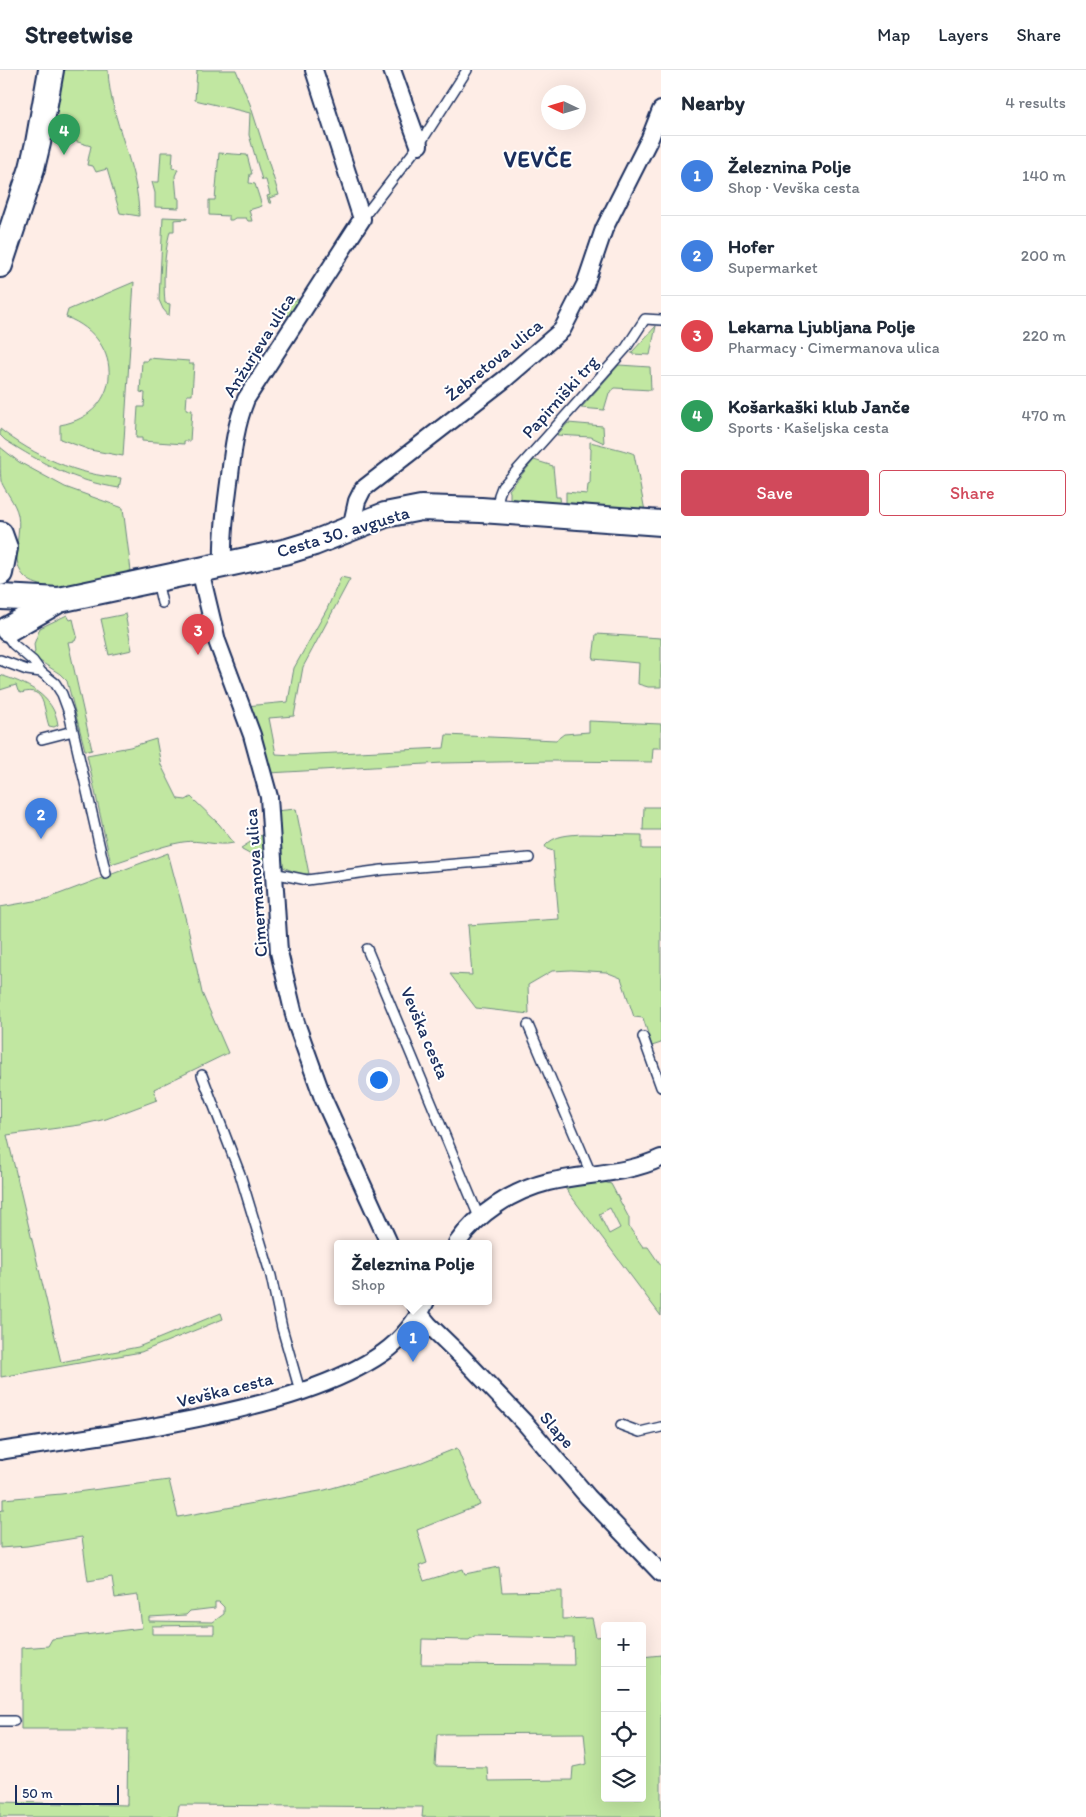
<!DOCTYPE html>
<html lang="en">
<head>
<meta charset="utf-8">
<style>
	body { margin:0; font-family:Itim,sans-serif; background:#f2f2f3; color:#1f2937 }
	.controls { position:absolute; right:15px; bottom:15px; display:grid; overflow:hidden; border-radius:5px; box-shadow:0 5px 20px #0002 }
	.controls button { width:45px; height:45px; display:grid; place-items:center; padding:0; border:0; border-bottom:1px solid #e0e1e3; background:#fff; color:#1f2937; font:25px sans-serif }
	.compass { position:absolute; left:541px; top:15px; width:45px; height:45px; border-radius:50%; background:#fff; box-shadow:0 5px 20px #0002; rotate:274deg }
	.scale { position:absolute; left:15px; bottom:12px; width:104px; box-sizing:border-box; padding-left:5px; border:2px solid #1b2f5e; border-top:0; font-size:14px; line-height:18px; white-space:nowrap; color:#1b2f5e; -webkit-text-stroke:4px #fff; paint-order:stroke }
	.you { position:absolute; left:378px; top:1009px; width:18px; height:18px; margin:-12px; border:4px solid #fff; border-radius:50%; background:#1a73e8; box-shadow:0 0 0 8px #1a73e833 }
	.badge { display:grid; place-items:center; width:32px; height:32px; border-radius:50%; background:#d1495b; color:#fff; font-size:16px; font-weight:700 }
	.pin { position:absolute; translate:-50% -41px; filter:drop-shadow(0 1px 2px #0008) }
	.pin::after { content:''; position:absolute; top:26px; width:18px; height:15px; background:inherit; clip-path:polygon(0 0,100% 0,50% 100%) }
	.popup { position:absolute; left:334px; top:1170px; width:158px; height:65px; box-sizing:border-box; display:grid; place-content:center; border-radius:5px; background:#fff; filter:drop-shadow(0 1px 4px #0005); font-size:16px; white-space:nowrap; color:#747a83 }
	.popup b { font-size:19px; color:#1f2937 }
	.popup::after { content:''; position:absolute; left:50%; top:100%; margin-left:-10px; border:10px solid transparent; border-top-color:#fff }
	.list { margin:0; padding:0; list-style:none }
	h2 { display:flex; justify-content:space-between; align-items:center; height:65px; margin:0; padding:0 20px; font-size:21px }
	h2 small { font-size:16px; font-weight:400; color:#747a83 }
	.list li { display:grid; grid-template-columns:32px 1fr auto; gap:15px; align-items:center; box-sizing:border-box; height:80px; padding:0 20px; border-top:1px solid #e0e1e3 }
	.list b { display:block; font-size:19px; white-space:nowrap }
	.list p { margin:0; font-size:16px; white-space:nowrap; color:#747a83 }
	.list em { font-size:16px; font-style:normal; color:#747a83 }
	.actions { display:flex; gap:10px; padding:15px 20px }
	.actions a { flex:1; padding:11px 0; border:1px solid #d1495b; border-radius:5px; text-align:center; font-size:18px; color:#d1495b }
	.actions .main { background:#d1495b; color:#fff }
	.icon { flex:none; width:28px; height:28px; fill:none; stroke:currentColor; stroke-width:2; stroke-linecap:round; stroke-linejoin:round }
	.map { position:relative; flex:none; width:661px; height:1747px; overflow:hidden }
	header { display:flex; align-items:center; gap:30px; box-sizing:border-box; height:70px; padding:0 25px; background:#fff; border-bottom:1px solid #e0e1e3 }
	header strong { font-size:24px }
	nav { display:flex; gap:28px; margin-inline-start:auto; font-size:18px }
	main { display:flex }
	aside { flex:1; background:#fff }
	.map>svg:first-child { display:block }
	.green { fill:#c1e7a1; stroke:#6e8b80; fill-rule:evenodd }
	.lines { fill:none; stroke-linecap:round; stroke-linejoin:round }
	.lane-casing { stroke:#1b2f5e; stroke-width:12 }
	.street-casing { stroke:#1b2f5e; stroke-width:20 }
	.secondary-casing { stroke:#1b2f5e; stroke-width:28 }
	.lane { stroke:#fff; stroke-width:9 }
	.street { stroke:#fff; stroke-width:16 }
	.secondary { stroke:#fff; stroke-width:24 }
	.labels { text-anchor:middle; dominant-baseline:central; stroke-width:4; stroke-linejoin:round; paint-order:stroke }
	.street-label { font-size:18px; fill:#1b2f5e; stroke:#fff }
	.district-label { font-size:22px; font-weight:bold; letter-spacing:1px; fill:#1b2f5e; stroke:#fff }
</style>
</head>
<body>
<header>
<strong>Streetwise</strong>
<nav><a>Map</a><a>Layers</a><a>Share</a></nav>
</header>
<main>
<div class="map">
<svg width="661" height="1747" viewBox="0 0 661 1747">
	<rect width="100%" height="100%" fill="#feede6"/>
	<filter id="ink" filterUnits="userSpaceOnUse"><feTurbulence type="fractalNoise" baseFrequency=".02" numOctaves="2"/><feDisplacementMap in="SourceGraphic" scale="10" xChannelSelector="R" yChannelSelector="G"/><feConvolveMatrix kernelMatrix="1 2 1 2 8 2 1 2 1" color-interpolation-filters="sRGB"/></filter>
	<g filter="url(#ink)">
		<path class="green" d="M60,0h48c2,51 31,97 31,146l-19,-3 -13,-44 -11,3 -3,-6 -6,-1 4,-19 -40,-12z
			M197,0h39l14,34 29,91 -10,3 2,5h-2l-2,-7 3,-1 -4,-15h-4l-13,-45 1,-22 -55,-13z
			M161,82h12l-1,16 6,1 -3,7 2,22h2v10l-24,-1v-14l-3,-11h7z
			M219,83l28,2 5,19h-2l-1,9 6,1 7,22 -13,4 3,11h-4l-2,-3h-11l-3,2h-3v-4l-20,-1v-15h6z
			M163,147l24,1v1l-13,1v11h-4c-6,24 -7,48 -5,72l5,1 -1,12 -6,-7 -4,-9z
			M134,212l-11,174 -33,-6 -30,-11v-14c63,-11 66,-85 6,-108l2,-7z
			M302,228l-13,18 -6,-3 -1,-5 3,-5z
			M656,256l-6,29 -18,-1v-2z
			M148,288l41,3v3h5l-2,31h-5l-1,14 6,1 -2,31h-6v3l-42,-3v-3h-6l2,-31h6l1,-14 -5,-1 2,-31h5z
			M619,295l31,2 1,23 -36,-2 -6,5 -5,17 -23,-2z
			M568,353l35,3 1,17 -13,-6 -34,-2z
			M0,359c34,27 77,46 121,49l-2,10c-45,-7 -76,-24 -114,-48l-5,-5z
			M590,372c8,2 39,9 44,12l11,57 -79,-4v-15l21,2 1,-9 2,-1 1,-35 -1,-1z
			M0,377l19,15 46,25 58,21 8,63c-25,8 -102,34 -113,-6 -4,-16 3,-33 0,-50 -3,-13 -12,-22 -17,-34 -1,-9 -1,-25 -1,-34z
			M534,390l19,6 3,31h4l1,9 -51,-4v-10l-1,-2z
			M341,507l9,2 -47,88 -9,49 -25,2 7,36 17,1 151,-7 2,-13 110,5 8,-6 25,-2v-11l72,3v24h-8l-1,14 -99,-1 -110,2 -174,10 -23,-67 42,-4 6,-34 33,-59z
			M126,544l1,4 -1,1 6,31 -23,5 -8,-36z
			M67,545l3,5 3,-1 4,17 -2,5 -7,1 24,108 -4,1 -1,-1h-2l-18,-69 -7,-7 -28,-18 3,-4 -1,-8 6,-16z
			M596,564l65,4v49h-13l-10,-3 1,-21 -46,-4z
			M0,605c26,8 54,20 58,50l-4,2 -5,-1c-6,-17 -3,-41 -28,-33l-3,-2 -2,-6 -16,5z
			M156,669l5,26 17,34 8,1 5,-3 28,27 15,19c-17,4 -34,-4 -51,-1 -24,4 -48,15 -72,22l-24,-109 43,-8z
			M644,737h17v23h-18z
			M296,739l13,65h-10l-18,-8 -6,-55z
			M267,759l3,36 -28,-15 -1,-2 19,-12z
			M582,764l60,1v14h19v194l-9,3 -9,-28 -9,-1 -13,-39 -15,-6 -35,-2 -19,1 -24,14 1,29 -53,-6 -26,-34 22,1 -4,-50 91,-6 -6,-68 -6,-2 -2,-3c9,-11 24,-11 37,-12z
			M168,783l21,79 13,61 26,60 -74,36 3,11 -51,19 -26,6 -73,10 54,227 77,-15 83,-34 2,6 -82,33 -140,25 -1,-470 46,-8z
			M603,1112l8,2 18,34v9l14,20h5l13,19v50l-96,-128 8,-4zM610,1138l10,20 -11,6 -10,-20z
			M457,1378l23,57 -63,25 10,33 -8,3 5,15 39,-12 2,5 34,-7 3,25 60,-1v28l30,-1 4,19 9,-1v162h37v-141l19,-2v162h-239l1,-10 -244,-2 -2,12h-177v-15l127,3 1,-76h-107v-81l27,-2 4,-7 90,-11 -4,-33 -23,3 -3,-21 -24,4 -6,-44 -55,9 -27,2v-37l3,-1v-11l58,-5 108,-14 9,37 147,-27 92,-26zM215,1532h4l5,5v7l-11,8 -64,-1v-4l37,-2 4,-4 25,-3zM214,1555v9h-62v-8zM474,1566l99,2 1,27 -153,-1 1,-25 47,1zM584,1663l3,31 -14,3 -1,13 -84,1 -1,-14 -52,-1 2,-32z"/>
		<g class="lines">
			<defs>
				<path id="lane" d="M362,149l57,-74 48,-75
					M497,441l2,-16 3,-8 124,-139 19,-29 16,1
					M157,511l5,22
					M6,564l7,10 20,17 8,11 14,11 7,11 7,19 37,161
					M0,590l27,10 14,2
					M42,669l31,-8
					M273,803l34,7 75,-10 147,-12
					M367,879l112,268
					M528,955l64,151
					M643,967l18,50
					M202,1005l38,99 31,102 11,52 18,63
					M621,1355l19,7 21,-5
					M0,1651h14"/>
				<path id="street" d="M392,0l27,75
					M351,458l6,-27 6,-12 142,-110 57,-49 23,-45 19,-56 46,-91 11,-28
					M223,495c-1,-30 3,-60 7,-90 3,-26 6,-51 16,-76l116,-180 -48,-149
					M200,500l17,71 35,94 17,62 10,155 17,71 27,75 66,145
					M457,1173c21,-30 55,-52 91,-61 38,-9 77,-7 113,-24
					M416,1235l4,9 9,11 32,31 64,67 63,74 73,76
					M0,1381c73,-11 145,-21 217,-37 55,-12 119,-29 166,-61 18,-12 34,-33 43,-52"/>
				<path id="secondary" d="M0,195l32,-97 6,-25 13,-73
					M0,464l5,14 -5,25
					M2,527l57,3 141,-30 88,-19 26,-8 71,-28 36,-7 60,2 180,13
					M8,559l51,-29"/>
			</defs>
			<use href="#lane" class="lane-casing"/>
			<use href="#street" class="street-casing"/>
			<use href="#secondary" class="secondary-casing"/>
			<use href="#lane" class="lane"/>
			<use href="#street" class="street"/>
			<use href="#secondary" class="secondary"/>
		</g>
	</g>
	<g class="labels">
		<g class="street-label">
			<text transform="translate(259 275) rotate(-58)">Anžurjeva ulica</text>
			<text transform="translate(494 290) rotate(-39)">Žebretova ulica</text>
			<text transform="translate(560 327) rotate(-48)">Papirniški trg</text>
			<text transform="translate(343 462) rotate(-17)">Cesta 30. avgusta</text>
			<text transform="translate(256 813) rotate(-94)">Cimermanova ulica</text>
			<text transform="translate(425 963) rotate(67)">Vevška cesta</text>
			<text transform="translate(225 1320) rotate(-14)">Vevška cesta</text>
			<text transform="translate(557 1360) rotate(49)">Slape</text>
		</g>
		<g class="district-label">
			<text x="538" y="89">VEVČE</text>
		</g>
	</g>
</svg>
<div class="controls">
<button>+</button>
<button>−</button>
<button><svg class="icon" aria-label="locate" viewBox="0 0 24 24"><circle cx="12" cy="12" r="6"/><path d="M12 2v4M12 18v4M2 12h4M18 12h4"/></svg></button>
<button><svg class="icon" aria-label="layers" viewBox="0 0 24 24"><path d="M12 4l9 5-9 5-9-5zM3 14l9 5 9-5"/></svg></button>
</div>
<svg class="compass" viewBox="-18 -18 36 36"><path d="M0-13l5 13h-10z" fill="#e53935"/><path d="M0 13l5-13h-10z" fill="#747a83"/></svg>
<div class="scale">50 m</div>
<div class="you"></div>
<div class="pin badge" style="left:413px;top:1292px;background:#3f7fe0">1</div>
<div class="popup"><b>Železnina Polje</b>Shop</div>
<div class="pin badge" style="left:41px;top:769px;background:#3f7fe0">2</div>
<div class="pin badge" style="left:198px;top:585px;background:#e0444e">3</div>
<div class="pin badge" style="left:64px;top:85px;background:#2e9e5b">4</div>
</div>
<aside>
<h2>Nearby<small>4 results</small></h2>
<ul class="list">
<li><span class="badge" style="background:#3f7fe0">1</span><div><b>Železnina Polje</b><p>Shop · Vevška cesta</p></div><em>140 m</em></li>
<li><span class="badge" style="background:#3f7fe0">2</span><div><b>Hofer</b><p>Supermarket</p></div><em>200 m</em></li>
<li><span class="badge" style="background:#e0444e">3</span><div><b>Lekarna Ljubljana Polje</b><p>Pharmacy · Cimermanova ulica</p></div><em>220 m</em></li>
<li><span class="badge" style="background:#2e9e5b">4</span><div><b>Košarkaški klub Janče</b><p>Sports · Kašeljska cesta</p></div><em>470 m</em></li>
</ul>
<div class="actions"><a class="main">Save</a><a>Share</a></div>
</aside>
</main>
</body>
</html>
